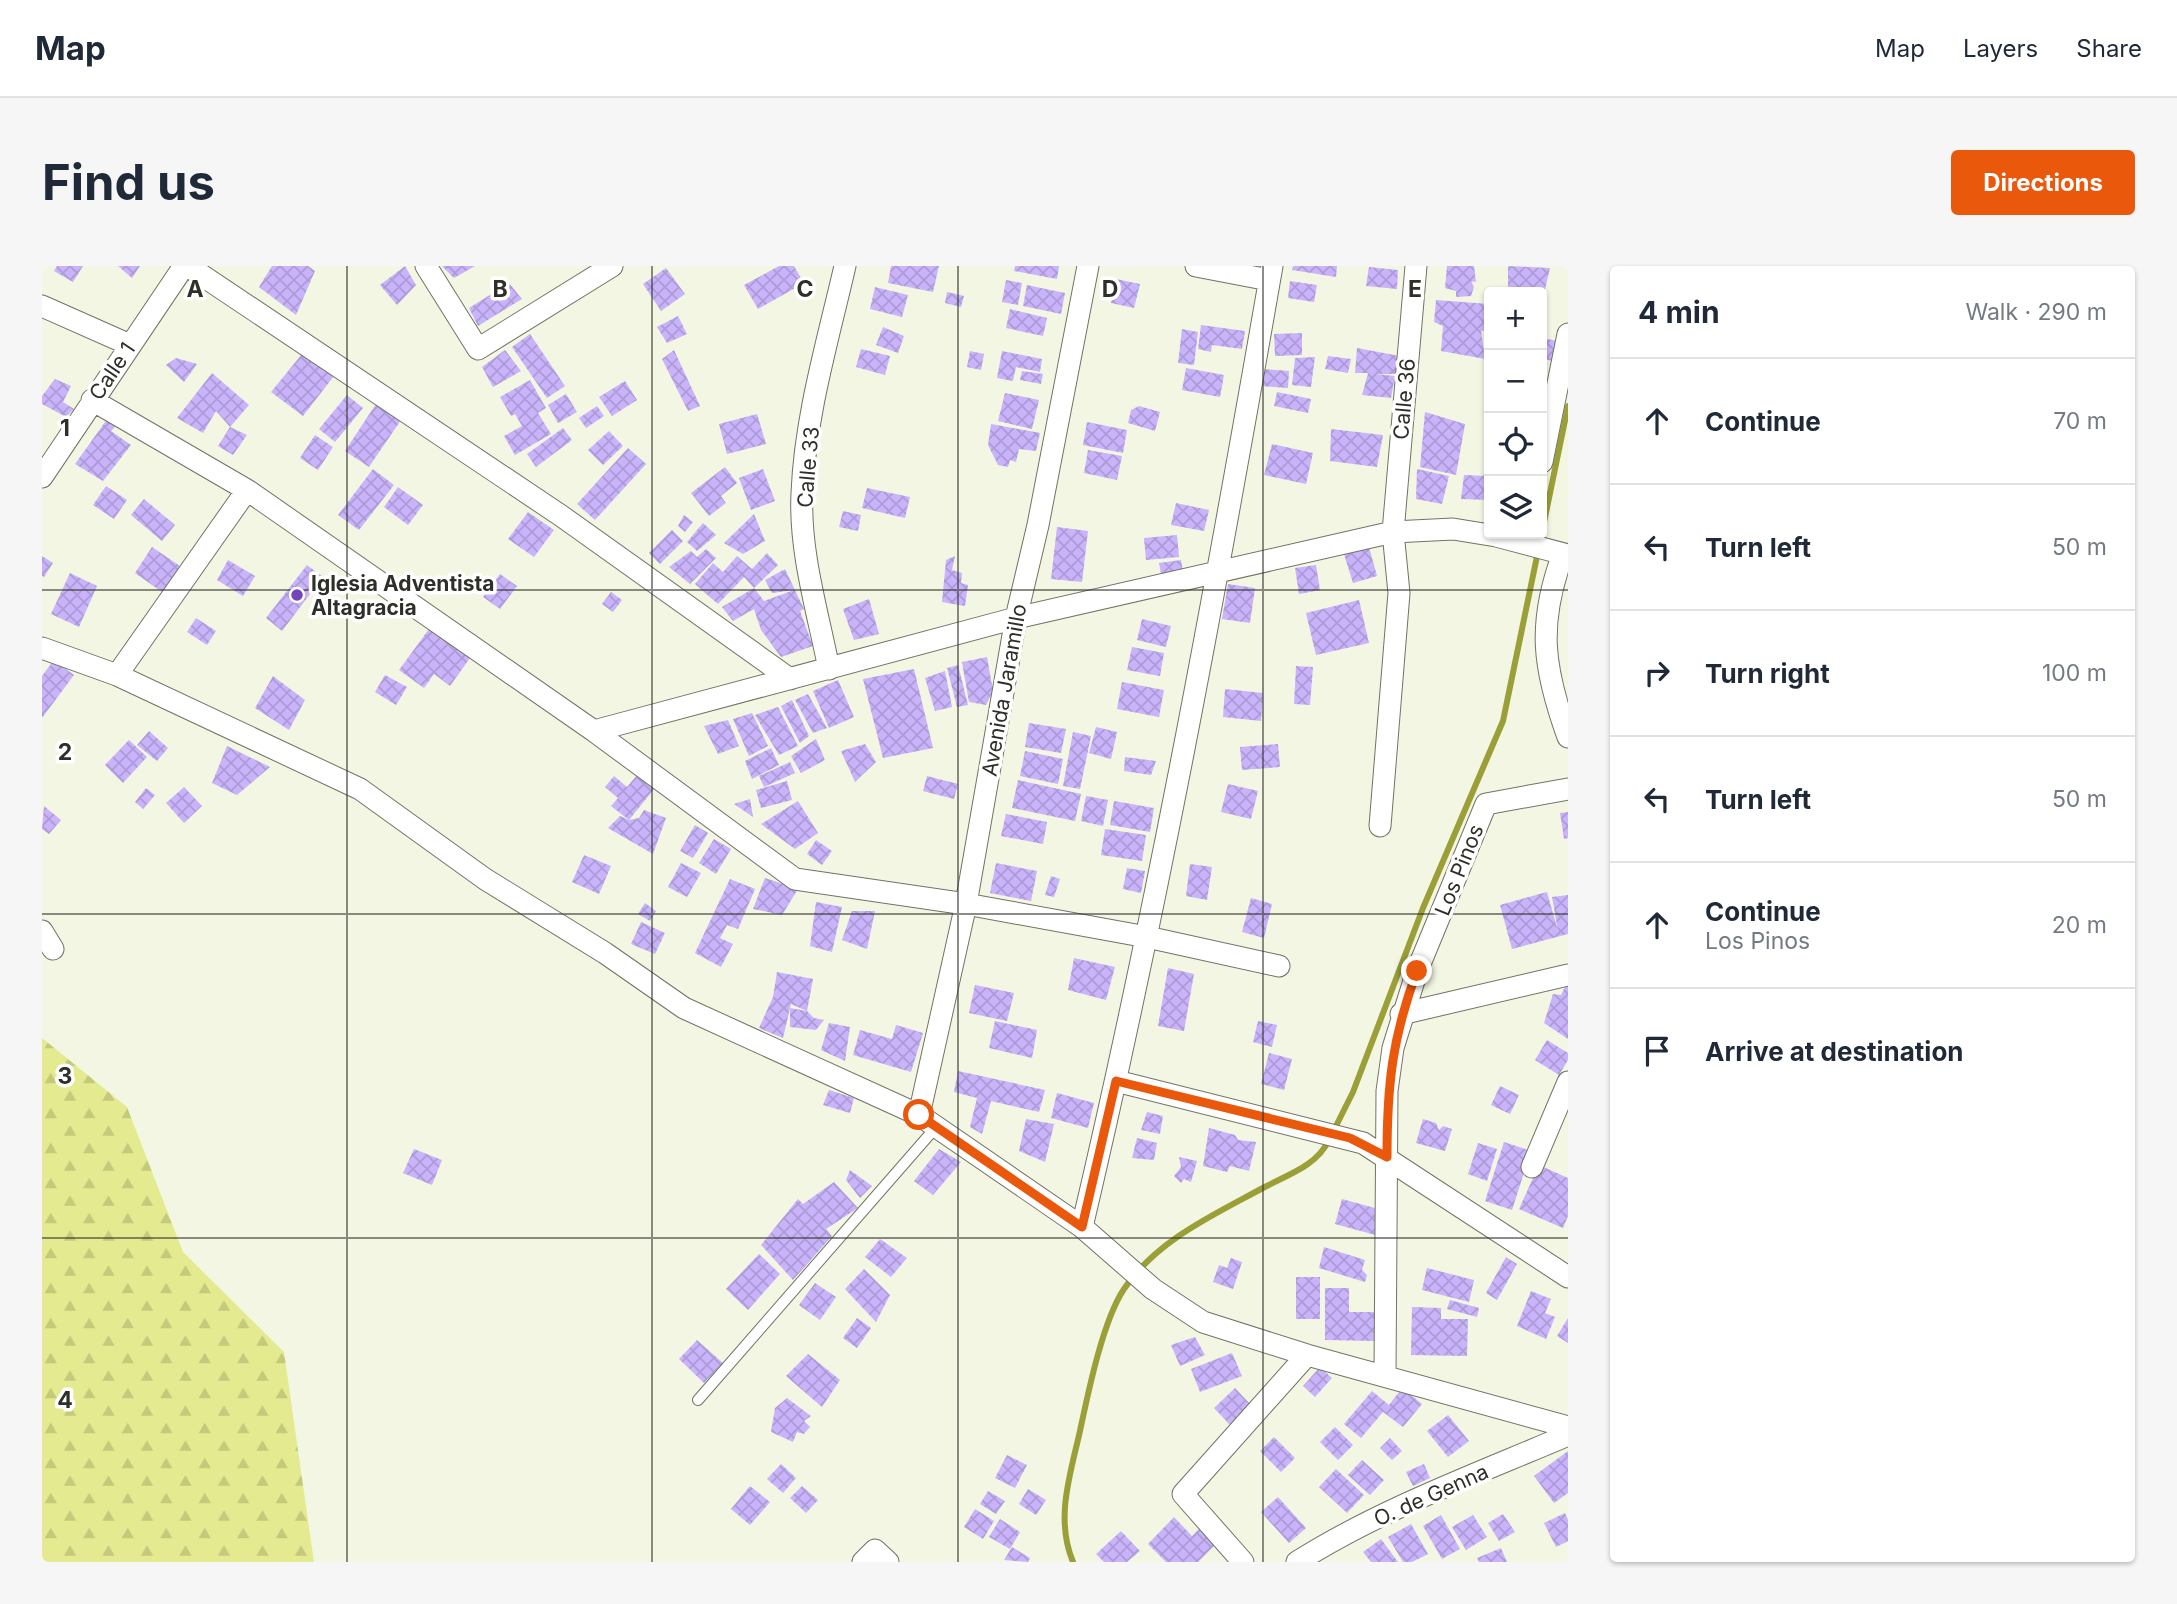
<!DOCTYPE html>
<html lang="en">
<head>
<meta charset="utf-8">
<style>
	body { margin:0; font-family:Inter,sans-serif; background:#f6f6f7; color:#1f2937 }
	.controls { position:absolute; right:21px; top:21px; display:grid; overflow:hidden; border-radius:7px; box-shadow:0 2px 5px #0004 }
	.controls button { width:63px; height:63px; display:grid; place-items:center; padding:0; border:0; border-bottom:2px solid #e0e1e3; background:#fff; color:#1f2937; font:35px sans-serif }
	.stop { position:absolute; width:21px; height:21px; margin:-16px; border:5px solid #ea580c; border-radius:50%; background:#fff }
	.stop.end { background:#ea580c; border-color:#fff; box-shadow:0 2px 7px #0008 }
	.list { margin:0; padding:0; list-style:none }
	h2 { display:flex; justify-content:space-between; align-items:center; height:91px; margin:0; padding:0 28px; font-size:30px }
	h2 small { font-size:23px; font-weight:400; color:#747a83 }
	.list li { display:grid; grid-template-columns:46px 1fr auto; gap:21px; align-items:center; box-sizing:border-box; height:126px; padding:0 28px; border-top:2px solid #e0e1e3 }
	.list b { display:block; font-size:26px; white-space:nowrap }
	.list p { margin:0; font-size:23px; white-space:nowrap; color:#747a83 }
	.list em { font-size:23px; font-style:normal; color:#747a83 }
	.icon { flex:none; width:38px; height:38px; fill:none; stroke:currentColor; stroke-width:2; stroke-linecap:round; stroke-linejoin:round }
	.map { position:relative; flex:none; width:1526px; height:1296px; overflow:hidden; border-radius:7px }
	header { display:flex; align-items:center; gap:42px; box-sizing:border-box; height:98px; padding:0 35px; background:#fff; border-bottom:2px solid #e0e1e3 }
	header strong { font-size:33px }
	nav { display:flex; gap:38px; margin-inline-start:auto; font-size:24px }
	.intro { display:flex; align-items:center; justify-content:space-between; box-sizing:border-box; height:168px; padding:0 42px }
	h1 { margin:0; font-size:49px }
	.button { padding:18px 32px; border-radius:7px; background:#ea580c; color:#fff; font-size:24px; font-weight:700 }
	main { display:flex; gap:42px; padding:0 42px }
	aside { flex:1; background:#fff; border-radius:7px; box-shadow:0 2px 5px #0004 }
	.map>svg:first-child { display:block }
	.forest { fill:url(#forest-firs) }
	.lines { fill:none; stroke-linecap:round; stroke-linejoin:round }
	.stream { stroke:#9b9f38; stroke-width:6 }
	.building { fill:url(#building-cross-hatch) }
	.lane-casing { stroke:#727364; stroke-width:12 }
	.street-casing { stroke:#727364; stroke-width:23 }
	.lane { stroke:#fff; stroke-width:10 }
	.street { stroke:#fff; stroke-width:21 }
	.route { stroke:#ea580c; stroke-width:9 }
	.grid { fill:none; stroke:#2e2f28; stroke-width:2; stroke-opacity:0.55 }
	.poi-dot { fill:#7344bb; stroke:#fff; stroke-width:2.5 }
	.labels { text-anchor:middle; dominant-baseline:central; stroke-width:7; stroke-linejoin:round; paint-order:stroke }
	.street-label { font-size:21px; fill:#2e2f28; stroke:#fff }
	.poi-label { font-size:21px; font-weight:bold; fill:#2e2f28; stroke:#fff; text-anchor:start }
	.grid-label { font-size:23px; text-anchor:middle; font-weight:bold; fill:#2e2f28; stroke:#fff; stroke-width:7; stroke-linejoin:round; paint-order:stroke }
</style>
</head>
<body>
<header>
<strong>Map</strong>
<nav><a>Map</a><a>Layers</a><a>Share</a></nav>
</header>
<div class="intro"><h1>Find us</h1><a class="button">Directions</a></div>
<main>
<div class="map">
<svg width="1526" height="1296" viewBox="0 0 1526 1296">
	<defs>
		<pattern id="forest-firs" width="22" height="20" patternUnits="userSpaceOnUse" patternTransform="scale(1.75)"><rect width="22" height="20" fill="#e4ea8f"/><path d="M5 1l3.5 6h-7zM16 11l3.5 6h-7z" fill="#c4c97b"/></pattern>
		<pattern id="building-cross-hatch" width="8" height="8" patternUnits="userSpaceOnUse" patternTransform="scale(1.75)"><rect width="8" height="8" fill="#c9b4fb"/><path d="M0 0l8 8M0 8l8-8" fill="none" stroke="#ad9bd7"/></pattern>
	</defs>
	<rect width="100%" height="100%" fill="#f4f6e4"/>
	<path class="forest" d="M0,772l85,69 56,145 101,100 30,210h-272z"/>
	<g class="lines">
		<path class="stream" d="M1292,864l19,-38 70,-184 80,-187 65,-315
			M1031,1296c-18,-43 -3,-87 7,-131 8,-38 23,-111 44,-142 32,-48 89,-74 137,-100 25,-14 55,-22 68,-49"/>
	</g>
	<path class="building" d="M15,0h26l-10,16 -19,-11z
		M76,0h22l-8,12z
		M230,0h36l7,5 -19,44 -37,-28z
		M363,0l11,19 -19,20 -17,-20z
		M400,0h33l-21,12z
		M737,0h15l10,17 -46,26 -14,-24z
		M849,0h48l-6,26 -45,-9z
		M973,0h44l-2,13 -43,-8z
		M1251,0h44l-1,11 -44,-7z
		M1405,0h27l2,16 -5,-1 3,6 -3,9 -15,1v-6l-11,-3z
		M1466,0l42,2 -7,30 -1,-6 -34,-5z
		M1327,1l29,3 -1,19 -31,-3z
		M624,2l19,26 -24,17 -18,-27z
		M1074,13l24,5 -6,24 -23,-5z
		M964,14l16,3 -4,22 -16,-3z
		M1248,15l27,4 -3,17 -26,-4z
		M467,17l13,16 -44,27 -9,-18z
		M985,19l38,8 -4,21 -38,-8z
		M833,21l33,8 -6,22 -32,-8z
		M905,26l17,4 -3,11 -16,-4z
		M1394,34l53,4 -1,26 -7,1 4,28 -44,-8 2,-25 -9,-4z
		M968,43l37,9 -4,18 -37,-8z
		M636,50l9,18 -20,9 -10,-16z
		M1159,59l44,6 -3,18 -30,-4 -1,7 -13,-3z
		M841,61l21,9 -6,17 -22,-8z
		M1140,63l16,3 -4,33 -16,-2z
		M1260,67v22l-27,1 -1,-22z
		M488,68l35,52 -18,12 -35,-51z
		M1500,72l16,3 -4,20 -12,-2z
		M1315,82l48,9 -3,17h-26l19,2 -4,22 -29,-3 6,-22h-13z
		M819,83l29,7 -5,19 -29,-8z
		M463,84l16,21 -28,16 -11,-20z
		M632,84l26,56 -12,5 -26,-52z
		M928,85l14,3 -3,16 -14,-3z
		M960,85l40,8 -2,13 -24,-5 -3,14 -16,-3z
		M260,88l32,22 -31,40 -32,-24z
		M1286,90l23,3 -3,14 -23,-4z
		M1273,91l-4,30 -19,-2 3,-27z
		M134,92l21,6 -13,18 -18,-17z
		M1144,102l38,7 -4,22 -38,-7z
		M1221,103l26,2 -1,17 -27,-2z
		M980,105l21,3 -2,10 -21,-4z
		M170,107l37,32 -19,22 -14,-16 -13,22 -26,-15z
		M13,113l16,7 -8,16 11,7 -8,8 -24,-13v-8z
		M488,114l16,28 -8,5 13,21 -36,21 -11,-19 18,-10 -7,-12 -4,2 -11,-19z
		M583,115l12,19 -25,16 -13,-19z
		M1235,126l34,7 -3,14 -34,-7z
		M963,127l34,7 -7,29 -34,-8z
		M524,128l11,18 -19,11 -10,-18z
		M305,129l16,13 -28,34 -16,-13z
		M334,138l25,16 -32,47 -24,-16z
		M555,140l7,10 -18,12 -7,-10z
		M1097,140l21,6 -5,19 -27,-8 3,-13z
		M1383,146l40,12 -9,51 -36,-8z
		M715,148l9,30 -39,10 -8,-30z
		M66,152l10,6 -7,7 20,14 -28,36 -28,-17z
		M1045,156l40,8 -4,23 -40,-8z
		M949,158l49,9 -4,18 -17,-2 -3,13 -6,-2 -2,7 -10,-2 -10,-20z
		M188,161l17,8 -14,20 -15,-9z
		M521,162l9,12 -36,27 -9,-13z
		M1289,163l52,6 -6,32 -47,-6z
		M567,165l14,15 -20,19 -15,-15z
		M273,169l18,12 -15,23 -18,-12z
		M1230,178l41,9 -7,31 -42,-9z
		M586,182l18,16 -51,56 -18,-16z
		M1046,184l34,6 -5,24 -33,-7z
		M683,201l12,16 -16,13 5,7 -17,13 -18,-23z
		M331,203l21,16 -35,45 -21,-15z
		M721,203l12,32 -24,9 -12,-32z
		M1375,203l32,7 -7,28 -26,-5z
		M1422,209l25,1v24l-28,-1z
		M64,220l21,14 -13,19 -21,-14z
		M356,221l25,18 -15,20 -24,-18z
		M825,222l43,9 -5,21 -43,-10z
		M102,233l31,26 -13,16 -31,-26z
		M1134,237l33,7 -5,21 -33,-6z
		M801,245l18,4 -3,16 -19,-4z
		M486,246l26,18 -20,27 -26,-18z
		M712,248l11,27 -22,13 -19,-11z
		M642,249l9,7 -8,10 -7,-6z
		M661,257l13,12 -19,16 -10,-9z
		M1015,261l31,4 -6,51 -31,-3z
		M630,264l11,11 -23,23 -11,-11z
		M1135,269l2,22 -33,3 -2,-22z
		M110,281l28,19 -18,26 -27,-19z
		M1327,281l8,29 -24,7 -9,-29z
		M664,283l10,9 -26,26 -21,-17 22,-16 6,6z
		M725,287l11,12 -24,23 -10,-11 -26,27 -23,-20 18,-21 10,9 14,-16 15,13z
		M0,290l11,7 -9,14 -2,-1z
		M913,290l-3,14 10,3 -1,10 7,2 -3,21 -23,-4 4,-42z
		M186,294l27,16 -12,20 -26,-16z
		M1139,294l2,12 -22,2 -2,-11z
		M265,299l16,12 -41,54 -16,-13z
		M1274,299l4,25 -21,4 -4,-26z
		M743,303l19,40 -4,2 13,35 -32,11 -20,-27 -7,-21 -21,12 -11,-14 32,-19 10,13 30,-11 -22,3 -7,-13z
		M28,307l27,13 -18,41 -28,-13z
		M458,308l17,12 -17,23 -17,-12z
		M1186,318l27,4 -5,35 -28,-4z
		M569,326l11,8 -9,12 -11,-8z
		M827,333l10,35 -25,6 -11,-31z
		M1317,334l10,43 -53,12 -10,-42z
		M154,352l20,13 -9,14 -20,-13z
		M1100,353l29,7 -5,21 -29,-7z
		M387,363l41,29 -20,28 -16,-12 -10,14 -25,-18z
		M1090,381l32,6 -4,23 -33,-6z
		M945,391l6,34 -7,14 -17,-3 -7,-40z
		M12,394l20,15 -32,43v-42z
		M916,399l10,40 -11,2 -10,-39z
		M1254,400l17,1 -3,38 -16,-1z
		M872,403l19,79 -50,10 -20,-79z
		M903,405l7,36 -17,4 -10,-33z
		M343,409l22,12 -11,18 -21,-13z
		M231,410l32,24 -16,30 -34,-22z
		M796,414l16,37 -25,11 -16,-37z
		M1080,416l42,8 -5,27 -42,-8z
		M1183,423l38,4 -2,28 -38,-4z
		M766,428l19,34 -14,5 -18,-33z
		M750,434l17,36 -9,7 -19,-37z
		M736,441l20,39 -19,9 -24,-40z
		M710,447l16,33 -19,10 -16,-37z
		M686,454l11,26 -21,8 -14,-28z
		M987,457l37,6 -5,24 -36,-6z
		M1054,461l21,5 -6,27 -22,-6z
		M107,465l19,17 -11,13 -20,-16z
		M1031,466l18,4 -11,53 -17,-3z
		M774,473l9,21 -24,13 -10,-17z
		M87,474l18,17 -24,26 -18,-18z
		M823,478l11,18 -21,20 -14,-31z
		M1236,478l2,23 -38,3 -2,-23z
		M185,480l43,21 -33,28 -25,-12z
		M729,482l8,17 -27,14 -7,-18z
		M983,485l38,8 -5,25 -38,-8z
		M1083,491l31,4 -5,14 -27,-4z
		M748,496l5,11 -31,14 -5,-11z
		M595,509l17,14 -25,31 10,-2 5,-8 22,8 -13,36 -45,-26 12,-12 9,4 -18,-14 7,-8 -13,-11 9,-11 13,11z
		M885,510l31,8 -4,15 -31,-8z
		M976,514l63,14 -6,27 -63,-13z
		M745,515l5,19 -31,8 -5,-18z
		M1186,518l30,7 -7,28 -30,-7z
		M142,521l18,19 -18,17 -18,-20z
		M104,522l9,7 -12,14 -8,-7z
		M1044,530l22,4 -5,26 -22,-5z
		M708,533l3,18 -19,-13z
		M756,535l20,32 -23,16 -34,-25z
		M1072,535l40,7 -4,24 -40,-7z
		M2,540l17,14 -12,14 -7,-5z
		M1526,546v26l-4,1 -4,-26z
		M964,548l41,8 -4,22 -42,-8z
		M653,559l13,8 -15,25 -13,-7z
		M1063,563l41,6 -4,26 -41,-6z
		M672,573l17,10 -15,25 -17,-11z
		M774,574l16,11 -10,14 -15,-11z
		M542,589l27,11 -12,28 -27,-12z
		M639,597l20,10 -14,24 -19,-10z
		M954,597l41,8 -6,30 -41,-8z
		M1148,598l22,3 -5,33 -21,-4z
		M1085,602l18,3 -4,22 -18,-4z
		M1009,610l9,3 -6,18 -9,-2z
		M723,612l33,11 -16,26 -29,-6z
		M688,613l25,10 -17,40 -11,-4 -7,13 13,6 -12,23 -26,-14z
		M1505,626l11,39 -6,-34 16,-2v39l-56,15 -12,-44z
		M1209,632l21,6 -8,34 -22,-6z
		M774,636l26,5 -10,45 -22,-6z
		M603,637l11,8 -6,10 -12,-7z
		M810,645h23l-8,38 -25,-9z
		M599,656l24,11 -10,21 -24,-10z
		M1032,692l41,9 -9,33 -38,-10z
		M1126,702l26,6 -10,57 -26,-5z
		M735,706l36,7 -6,32 -16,-7 -8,34 -24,-10 14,-31z
		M1526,715v58l-24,-16 9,-29 8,1z
		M933,719l39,8 -7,28 -38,-8z
		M748,742l17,3 7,7 10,2 -8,10 -26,-3z
		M953,755l42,9 -5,28 -43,-10z
		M1216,755l19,4 -5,22 -19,-5z
		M787,757l21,4 -5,34 -24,-11z
		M854,759l27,8 -12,39 -58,-17 7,-25 32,9z
		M1505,774l21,13v7l-9,15 -24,-15z
		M1227,787l23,6 -8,31 -23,-6z
		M916,805l87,19 -6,22 -48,-11 -9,33 -12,-7 7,-29 -23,-6z
		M1458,820l19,9 -9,19 -19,-9z
		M787,824l25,8 -4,15 -27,-8z
		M1015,827l37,10 -6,25 -37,-10z
		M1105,846l16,4 -3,18 -19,-4z
		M984,853l28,5 -9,38 -26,-11z
		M1381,853l13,4 3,7 4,-4 9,3 -7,22 -29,-8z
		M1167,862l26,7 3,5 18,2 -7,29 -19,-5 -3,6 -24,-6z
		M1095,872l20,5 -3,17 -22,-2z
		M1462,876l27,9 -19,59 -27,-9z
		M1436,877l19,6 -10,32 -19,-7z
		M372,883l28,11 -10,25 -29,-12z
		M897,883l22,13 -28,33 -19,-14z
		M1137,891l18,4 -6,21 -7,-3 -3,4 -7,-7 7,-9z
		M1497,899l29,13v38l-5,12 -44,-19z
		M808,904l22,16 -12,12 -14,-18z
		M792,916l24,26 -32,21 6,7 -39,44 -32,-35 37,-46 5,5z
		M1300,933l44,12 -7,25 -44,-12z
		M838,973l27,19 -16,19 -26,-20z
		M1282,981l41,13 -3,10 5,5 -2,7 -46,-14z
		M717,988l21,20 -32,36 -22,-21z
		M1464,991l11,7 -20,36 -11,-7z
		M1189,992l11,4 -9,27 -20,-7 6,-17 8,3z
		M1385,1002l47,12 -5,22 -47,-12z
		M822,1003l26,26 -14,27 -31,-33z
		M1254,1011h24v42h-24z
		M773,1017l21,14 -16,23 -21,-15z
		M1283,1022h24v24h28l-1,29 -51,-1z
		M1489,1025l20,8 -6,14 10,4 -9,22 -29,-13z
		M1408,1034l29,8 -2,9 -30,-8z
		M1370,1041l29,1v11h27l-1,37 -56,-1z
		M815,1052l14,10 -14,20 -14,-10z
		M1526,1052v25l-11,-7z
		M1153,1071l10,18 -25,11 -9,-21z
		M655,1074l26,23 -19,20 -25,-24z
		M1190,1087l10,23 -42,16 -9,-23z
		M766,1088l32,26 -18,27 -36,-31z
		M1278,1101l12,11 -17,19 -12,-11z
		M1193,1122l17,18 -21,20 -17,-18z
		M1360,1122l20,16 -19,23 -20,-15 -22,26 -17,-14 28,-33 17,14z
		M745,1132l24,18 -7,5 6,6 -6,7 -7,-2 -4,10 -22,-10 4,-24z
		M1406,1149l21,26 -21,16 -21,-26z
		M1293,1161l18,18 -15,15 -18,-18z
		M1232,1171l21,21 -14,14 -21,-21z
		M1348,1172l12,13 -10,9 -12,-12z
		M1526,1185v42l-14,10 -20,-27z
		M965,1189l20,10 -12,23 -20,-10z
		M1320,1194l22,20 -14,15 -22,-20z
		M739,1198l15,14 -13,15 -16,-14z
		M1382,1198l6,14 -17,8 -7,-14z
		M1294,1203l28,26 -17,18 -28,-26z
		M708,1220l20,16 -20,23 -19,-16z
		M760,1220l16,14 -12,13 -16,-15z
		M986,1223l18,11 -10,15 -17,-11z
		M946,1225l17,10 -9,13 -16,-10z
		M1236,1231l28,31 -17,15 -28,-31z
		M933,1243l19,12 -11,18 -19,-12z
		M1523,1247l3,7v21l-12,6 -12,-24z
		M1461,1248l12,18 -16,9 -11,-18z
		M1399,1249l19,34 -18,10 -19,-33z
		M1431,1249l14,22 -21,13 -14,-23z
		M1132,1251l18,19 8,-8 16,16 -18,18h-32l-18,-18z
		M958,1253l20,13 -10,17 -21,-12z
		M1369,1258l17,30 -16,8h-9l-15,-25z
		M1079,1265l19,20 -13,11h-23l-8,-8z
		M1339,1273l17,23h-27l-8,-10z
		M970,1281l18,11 -2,4 -24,-2z
		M1459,1282l6,14h-28l-2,-4z"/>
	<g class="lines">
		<defs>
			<path id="lane" d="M656,1134l239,-274"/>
			<path id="street" d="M146,0l372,249 230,164
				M384,0l52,83 134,-83
				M1154,0l73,14
				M0,40l88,39
				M50,134l155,90 347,241 201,148 171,25 181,33 132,29
				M1500,196l26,-128
				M0,211l142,-211
				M1521,288c-26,70 -20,114 5,183
				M0,382l75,27 243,114 125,90 120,74 79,55 235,107 163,112 71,62 50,33 104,33 261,72
				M787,403c-11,-56 -30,-118 -27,-176 3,-76 26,-153 43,-227
				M75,409l130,-185
				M552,465l422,-113 377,-86 60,-3 43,7 72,19
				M1338,560l19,-233 -6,-61 23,-266
				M0,665l11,18
				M1359,748l167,-39
				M1074,815l247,62 205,134
				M877,849l47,-211 50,-286 22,-93 50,-259
				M1490,901l36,-85
				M1040,961c75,-318 134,-639 190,-961
				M1343,1109l2,-284 6,-43 24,-77 69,-167 82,-15
				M821,1296l12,-12 13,12
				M1201,1296l-60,-68 124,-139
				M1255,1296c84,-53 180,-88 271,-127"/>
		</defs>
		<use href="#lane" class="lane-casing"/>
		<use href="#street" class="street-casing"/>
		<use href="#lane" class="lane"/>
		<use href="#street" class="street"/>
	</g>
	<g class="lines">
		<path class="route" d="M877,849l163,112 34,-146 234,57 37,19c0,-71 5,-119 30,-186"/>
	</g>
	<path class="grid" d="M305,0v1296M610,0v1296M916,0v1296M1221,0v1296M0,324h1526M0,648h1526M0,972h1526"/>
	<circle class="poi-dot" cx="255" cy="329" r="7"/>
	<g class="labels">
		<g class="street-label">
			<text transform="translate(70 105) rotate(-56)">Calle 1</text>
			<text transform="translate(1362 133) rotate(-85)">Calle 36</text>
			<text transform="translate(766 201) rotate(-85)">Calle 33</text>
			<text transform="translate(962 424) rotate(-80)">Avenida Jaramillo</text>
			<text transform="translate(1417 604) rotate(-68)">Los Pinos</text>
			<text transform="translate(1389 1229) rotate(-24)">O. de Genna</text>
		</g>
		<g class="poi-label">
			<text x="269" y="317">Iglesia Adventista<tspan x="269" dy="24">Altagracia</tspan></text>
		</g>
	</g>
	<g class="grid-label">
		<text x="153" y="31">A</text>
		<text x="458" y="31">B</text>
		<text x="763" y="31">C</text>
		<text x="1068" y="31">D</text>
		<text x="1373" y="31">E</text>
		<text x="23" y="170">1</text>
		<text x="23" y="494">2</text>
		<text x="23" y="818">3</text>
		<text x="23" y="1142">4</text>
	</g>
</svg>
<div class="controls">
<button>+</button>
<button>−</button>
<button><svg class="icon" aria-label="locate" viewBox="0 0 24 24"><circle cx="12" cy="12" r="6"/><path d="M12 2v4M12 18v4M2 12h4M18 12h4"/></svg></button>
<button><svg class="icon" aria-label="layers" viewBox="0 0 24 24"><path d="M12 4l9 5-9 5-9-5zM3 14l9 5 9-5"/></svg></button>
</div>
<div class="stop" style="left:877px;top:849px"></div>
<div class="stop end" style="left:1375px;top:705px"></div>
</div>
<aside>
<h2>4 min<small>Walk · 290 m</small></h2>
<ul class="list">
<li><svg class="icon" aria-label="ahead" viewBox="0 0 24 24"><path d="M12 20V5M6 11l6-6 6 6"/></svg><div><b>Continue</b></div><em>70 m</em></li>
<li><svg class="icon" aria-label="left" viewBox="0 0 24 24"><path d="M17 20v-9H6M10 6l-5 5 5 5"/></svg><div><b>Turn left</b></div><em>50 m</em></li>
<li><svg class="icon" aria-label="right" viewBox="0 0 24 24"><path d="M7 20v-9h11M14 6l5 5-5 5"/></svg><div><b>Turn right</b></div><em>100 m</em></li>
<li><svg class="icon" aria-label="left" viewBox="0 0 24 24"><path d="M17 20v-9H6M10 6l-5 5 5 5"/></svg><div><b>Turn left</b></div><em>50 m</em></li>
<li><svg class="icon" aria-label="ahead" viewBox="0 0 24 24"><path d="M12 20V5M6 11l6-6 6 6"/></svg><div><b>Continue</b><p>Los Pinos</p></div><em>20 m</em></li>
<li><svg class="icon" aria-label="arrive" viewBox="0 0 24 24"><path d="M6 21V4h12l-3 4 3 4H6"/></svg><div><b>Arrive at destination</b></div></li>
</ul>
</aside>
</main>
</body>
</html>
